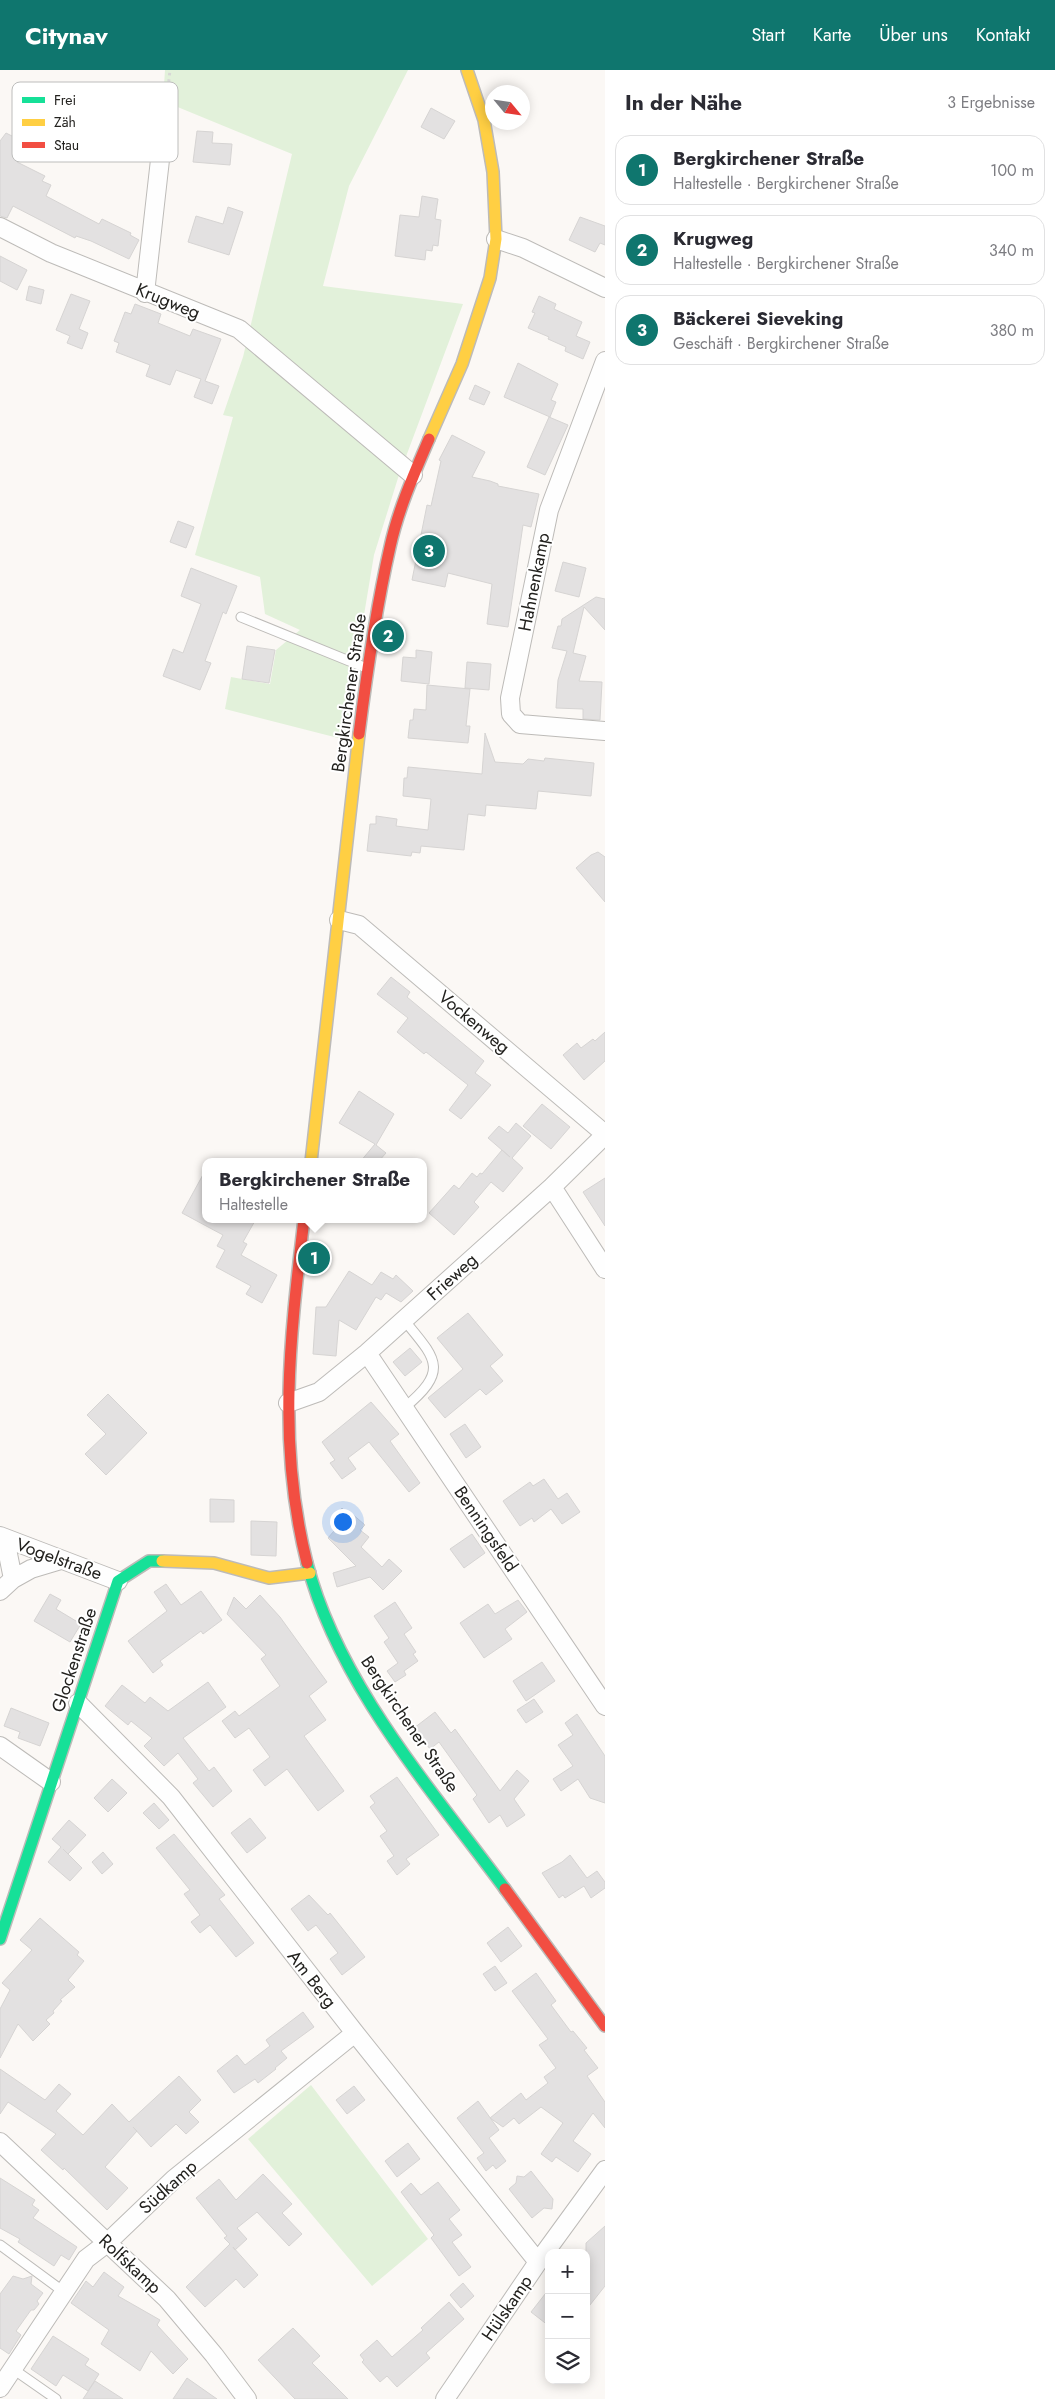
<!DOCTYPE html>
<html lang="de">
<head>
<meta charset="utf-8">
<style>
	body { margin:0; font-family:Jost,sans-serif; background:#f2f2f3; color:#2b2b33 }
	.controls { position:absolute; right:15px; bottom:15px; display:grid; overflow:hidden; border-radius:10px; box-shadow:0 2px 12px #0003 }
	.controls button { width:45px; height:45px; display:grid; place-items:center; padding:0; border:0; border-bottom:1px solid #e1e1e2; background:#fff; color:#2b2b33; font:25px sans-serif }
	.compass { position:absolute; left:485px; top:15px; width:45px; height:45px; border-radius:50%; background:#fff; box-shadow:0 2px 12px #0003; rotate:119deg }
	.you { position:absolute; left:342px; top:1451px; width:18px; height:18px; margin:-12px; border:4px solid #fff; border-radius:50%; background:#1a73e8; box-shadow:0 0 0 8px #1a73e833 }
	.badge { display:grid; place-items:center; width:32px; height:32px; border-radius:50%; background:#0f766e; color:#fff; font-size:16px; font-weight:700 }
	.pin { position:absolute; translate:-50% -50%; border:2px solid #fff; box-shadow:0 1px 5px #0006 }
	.popup { position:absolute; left:202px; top:1088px; width:225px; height:65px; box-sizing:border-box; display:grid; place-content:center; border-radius:10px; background:#fff; filter:drop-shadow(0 1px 4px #0005); font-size:16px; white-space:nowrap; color:#7c7c81 }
	.popup b { font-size:19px; color:#2b2b33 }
	.popup::after { content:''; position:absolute; left:50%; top:100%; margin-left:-10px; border:10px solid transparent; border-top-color:#fff }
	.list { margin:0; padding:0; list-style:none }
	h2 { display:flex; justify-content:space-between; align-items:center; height:65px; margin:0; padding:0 20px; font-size:21px }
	h2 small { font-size:16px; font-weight:400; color:#7c7c81 }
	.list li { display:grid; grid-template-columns:32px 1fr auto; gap:15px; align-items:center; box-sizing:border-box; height:70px; margin:0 10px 10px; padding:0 10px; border:1px solid #e1e1e2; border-radius:15px }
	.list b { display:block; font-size:19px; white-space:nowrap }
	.list p { margin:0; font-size:16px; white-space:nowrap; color:#7c7c81 }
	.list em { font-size:16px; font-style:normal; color:#7c7c81 }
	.icon { flex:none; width:28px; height:28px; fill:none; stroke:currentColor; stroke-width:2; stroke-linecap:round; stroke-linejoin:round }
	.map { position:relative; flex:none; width:605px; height:2329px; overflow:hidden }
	header { display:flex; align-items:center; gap:30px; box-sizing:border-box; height:70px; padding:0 25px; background:#0f766e; color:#fff }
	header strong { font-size:24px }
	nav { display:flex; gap:28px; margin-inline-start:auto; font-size:18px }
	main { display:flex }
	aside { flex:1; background:#fff }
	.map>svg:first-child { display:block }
	.green { fill:#e2f1da }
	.building { fill:#e3e1e1; stroke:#d6d4d3 }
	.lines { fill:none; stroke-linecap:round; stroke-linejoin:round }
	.lane-casing { stroke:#bdbbb8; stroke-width:11 }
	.street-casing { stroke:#bdbbb8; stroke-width:20 }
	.fast-casing { stroke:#bdbbb8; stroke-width:14 }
	.slow-casing { stroke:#bdbbb8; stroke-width:14 }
	.jam-casing { stroke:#bdbbb8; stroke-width:14 }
	.path { stroke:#d7d7d6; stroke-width:3; stroke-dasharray:2.5 4; stroke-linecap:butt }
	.lane { stroke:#fefefe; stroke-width:9 }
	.street { stroke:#fefefe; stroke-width:18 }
	.fast { stroke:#16e098; stroke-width:11 }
	.slow { stroke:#ffcf43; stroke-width:11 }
	.jam { stroke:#f24e42; stroke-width:11 }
	.labels { text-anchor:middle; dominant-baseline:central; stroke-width:4; stroke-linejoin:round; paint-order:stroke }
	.street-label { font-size:18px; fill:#23221f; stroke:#fff }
	.key { fill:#fff; stroke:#bdbdbc; stroke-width:1 }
	.key-label { font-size:14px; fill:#23221f }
</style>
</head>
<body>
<header>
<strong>Citynav</strong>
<nav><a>Start</a><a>Karte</a><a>Über uns</a><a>Kontakt</a></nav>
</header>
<main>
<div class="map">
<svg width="605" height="2329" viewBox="0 0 605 2329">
	<rect width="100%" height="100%" fill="#fbf8f5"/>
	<path class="green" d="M165,0h243l-59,116 -26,100 140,18 -65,174 -24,77 -16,96 -12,89 -121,-31 6,-32 39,7 6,-34 24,-20 -35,-16 -5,-37 -65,-22 38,-138 -10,-2 20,-58 49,-203 -129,-53z
		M311,2015l117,154 -56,47 -124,-147z"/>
	<path class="building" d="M431,38l24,13 -11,18 -23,-12z
		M197,61l16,1 -1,11 20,1 -2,21 -37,-3z
		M6,63l14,7 -5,9 7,3 -5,10 28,14 -3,5 9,4 -5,11 53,28 3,-5 29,14 -1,2 9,5 -10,19 -38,-18 -15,-5 -1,2 -62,-32 -6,12 -7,-2v-75z
		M422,126l16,3 -3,20 6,1 -3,26 -5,-1 -1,6 -6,-1 -1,10 -30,-4 5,-41 19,2z
		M228,137l15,5 -14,43 -41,-13 8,-26 27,8z
		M580,147l25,9v19l-5,-2 -5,9 -26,-12z
		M0,186l27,14 -10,20 -17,-9z
		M29,216l15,4 -3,14 -15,-4z
		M71,224l19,7 -11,28 9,4 -6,16 -15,-6 3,-7 -14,-6z
		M539,226l17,8 -2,5 28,13 -6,14 14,6 -7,17 -18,-8 1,-4 -18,-8 1,-2 -21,-9 7,-15 -3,-1z
		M135,234l26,10 -3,9 32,13 3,-7 28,10 -16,42 14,5 -7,18 -18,-7 7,-18 -25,-9 -6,15 -24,-9 4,-11 -34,-13 3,-9 -5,-2 11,-29 6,2z
		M518,293l40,21 -7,16 5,2 -6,15 -46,-20z
		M475,315l15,7 -6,13 -15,-6z
		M549,347l19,8 -23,50 -18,-8z
		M452,365l33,17 -13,25 18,4 8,3v2l41,8 -8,33 -8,-2 -15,102 -21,-3 5,-40 -44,-11 -3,14 -33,-7 15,-75 4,1 10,-45 -2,-1z
		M178,451l16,6 -8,21 -16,-6z
		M563,492l23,6 -7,29 -24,-6z
		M191,498l46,18 -11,28 -3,-2 -18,49 6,2 -11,27 -37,-14 10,-27 10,4 18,-49 -20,-8z
		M596,527l9,2v31l-21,-23 -11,46 13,3 -7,25 23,1 -2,38 -17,-1v-10l-27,-1 2,-28 9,-29 -15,-3 6,-22h3l1,-7z
		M247,576l28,4 -6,33 -27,-4z
		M416,580l16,2 -3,32 -28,-3 2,-24 13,1z
		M467,592l24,2 -2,26 -24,-2z
		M427,615l43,4 -4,37h4l-2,17 -60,-5 2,-18h3l1,-11 12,1z
		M485,663l10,29 28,2 5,-5 16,2 1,-3 49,5 -3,33 -53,-5 -2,18 -50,-4 -1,11 -17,-2 -4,36 -43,-4 -1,7 -8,-1 -1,4 -44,-5 3,-27h6v-8l21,3 -1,7 32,4 3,-31 -28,-3 1,-18h3l1,-11 74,7z
		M598,782l7,5v45l-29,-34 15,-13z
		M391,907l19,15 -3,5 77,64 -9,12 16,12 -30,34 -12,-9 19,-25 -42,-33 -2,2 -27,-22 11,-14 -31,-24z
		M605,962v29l-21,19 -21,-25 14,-12 4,5 12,-9 2,2z
		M359,1021l35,23 -18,31 10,8 -8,9h-18l15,-18 -36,-21z
		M542,1034l28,23 -19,22 -28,-23z
		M516,1053l15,13 -19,22 11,10 -20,24 -12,-10 -17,20 5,5 -25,28 -25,-22 25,-28 5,4 13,-16 5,4 3,-4 2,1 20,-24 8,7 -22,-19 11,-12 9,7z
		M205,1101v48h51l-13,23 4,2 -6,11 36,20 -15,28 -16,-9 5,-8 -35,-19 9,-17 -8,-4 6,-11 -41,-22z
		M605,1108v48l-22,-34z
		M349,1201l23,14 9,-13 12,7 3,-4 17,16 -12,11 -15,-9 -5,7 -5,-3 -20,33 -17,-10 -3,36 -23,-2 3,-47h10z
		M468,1243l35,42 -13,11 13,15 -17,14 -6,-6 -35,29 -17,-20 35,-29 -26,-31z
		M410,1278l12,14 -17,14 -12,-14z
		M108,1324l39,39 -41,42 -21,-21 21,-20 -19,-19z
		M371,1332l28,32 -9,7 30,42 -11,9 -40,-50 -21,16 8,11 -14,10 -12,-16 5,-3 -13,-18z
		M465,1354l16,23 -15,11 -16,-24z
		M544,1409l14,20 9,-6 13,19 -18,12 -11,-15 -17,13 -2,-4 -12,8 -17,-25 27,-19 3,4z
		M210,1429l24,1v22h-24z
		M342,1438l6,6 2,-2 15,13 -5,5 9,7 -8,10 21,20 7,-8 13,12 -19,19 -13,-13 -33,10 -4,-14 23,-7 -28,-28 11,-13 -7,-6z
		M251,1451l26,1 -1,34 -25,-1z
		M472,1464l13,19 -21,15 -14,-19z
		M166,1514l15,21 20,-14 21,29 -19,14 -2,-3 -41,30 3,4 -10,8 -25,-32 39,-30 -13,-19z
		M50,1524l11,6 -5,9 25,15 -11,18 -36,-21z
		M260,1525l20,22 47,65 -18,14 17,24 -22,16 40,55 -26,20 -31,-42 -22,17 -12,-16 17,-13 -21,-29 -14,10 -13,-17 13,-10 4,5 41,-30 -19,-27 5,-4 -39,-41 7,-17 12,12z
		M518,1530l9,12 -22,17 7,10 -28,19 -24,-35 28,-19 7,10z
		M395,1532l17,26 -8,6 12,18 -3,2 5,7 -14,10 2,4 -11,7 -8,-11 11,-8 -14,-21 5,-4 -15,-22z
		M542,1592l13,19 -29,20 -13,-20z
		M208,1612l18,25 -43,31 26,33 5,-4 18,24 -19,16 -20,-24 5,-4 -20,-26 -14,13 -20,-20 8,-8 -21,-17 -3,4 -23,-19 17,-21 23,18 5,-6 18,14z
		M534,1629l9,13 -17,11 -9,-13z
		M11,1638l38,15 -9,23 -22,-8 2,-6 -16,-6z
		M435,1642l16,21 4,-4 45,62 17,-21 12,11 -15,18 11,16 -18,12 -7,-12 -11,8 -16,-24 4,-4 -38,-53 -9,7 -16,-21z
		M577,1644l28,42v47l-15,-5 -12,-19 -17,12 -8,-12 20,-13 -15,-21 15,-10 -8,-12z
		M397,1707l42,58 -33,24 4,5 -13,11 -10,-14 7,-5 -14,-20 7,-5 -17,-24 5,-4 -5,-7z
		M112,1709l15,14 -19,19 -14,-14z
		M154,1733l15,17 -10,9 -16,-16z
		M250,1748l16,20 -19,15 -16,-20z
		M69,1750l17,15 -18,19 -5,-5 19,19 -12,13 -22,-19 13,-15 -9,-8z
		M174,1764l51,61 -6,4 35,44 -18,14 -26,-32 -10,8 -9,-11 9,-7 -16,-21 6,-4 -34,-42z
		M103,1782l10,12 -11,10 -10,-12z
		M570,1785l17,23 10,-7 8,11v6l-14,10 -7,-12 -19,12 -2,-3 -4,3 -17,-25 20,-11z
		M309,1825l19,20 2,-2 35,44 -23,18 -12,-16 8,-6 -22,-28 -8,6 -17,-22z
		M40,1848l39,34 -2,3 7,6 -16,19 7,7 -15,13 2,1 -9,10 1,2 -8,7 4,4 -17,17 -15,-17 -18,34v-49l10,-19 -8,-7 30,-33 -12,-10z
		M508,1857l14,19 -21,16 -14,-19z
		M495,1896l12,17 -12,8 -12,-17z
		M536,1903l20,28 -5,4 20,27 2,-1 14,17 -3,2 14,18 -11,8 18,26v26l-12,-15 -20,28 18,13 -13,18 -22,-15 -4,5 -11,-8 22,-31 -22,-16 -22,17 -5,-6 -11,9 -13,-9 31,-25 5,7 22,-17 -4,-6 12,-9 -17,-23 9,-6 -36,-48z
		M303,1942l11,15 -33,24 6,7 -12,10 1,1 -18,14 -3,-4 -21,14 -17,-22 20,-16 8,10 25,-19 -4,-6z
		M0,1999l45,31 14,-16 12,10 -15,17 27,24 29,-31 17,18 50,-46 22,24 -12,12 10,10 -13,12 -10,-10 -25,23 -18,-20 4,4 -32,36 23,21 -21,22 -43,-42 -1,2 -22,-20 15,-16 -48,-32 -8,12z
		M354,2016l11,14 -18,14 -11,-14z
		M478,2031l21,29 -10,8 17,23 -10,8 -3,-4 -7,6 -9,-13 7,-5 -27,-35z
		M408,2073l12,16 -23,18 -12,-16z
		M531,2101l22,28 -1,10 -8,-1 -12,10 -23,-29 7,-6 1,-7 7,1z
		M263,2104l29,30 -10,9 20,21 -13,12 -32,-34 -20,16 10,11 -12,11 -2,-3 25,28 -14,13 -8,-9 -31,28 -19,-20 44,-43 -6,-6 3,-2 -31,-38 23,-19 17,21z
		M0,2108l35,22 -3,5 7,5 -6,8 44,29 -8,13 -8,-5 -7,11 -36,-24 2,-3 -20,-11z
		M438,2112l22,28 -11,9 13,16 -10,7 19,25 -12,9 -28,-38 3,-3 -33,-43 10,-9 10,12z
		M605,2156v60l-19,24v-67z
		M104,2202l20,15 -6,9 42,24 -3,5 31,34 -15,15 -22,-23 -11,20 -39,-27 8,-14 -38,-27 15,-22 7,6z
		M13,2206l10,3 9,-3 -1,8 12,9 -6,8 2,3 -5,6h-3l-15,21 5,4 -12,19 -9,-6v-54z
		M463,2213l11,13 -13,12 -11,-13z
		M549,2219v37l-18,-14z
		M449,2232l15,17 -38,34 4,5 -33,29 -10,-11 -7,6 -18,-20 2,-2 -4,-5 17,-15 15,17 31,-27 -2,-2z
		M293,2258l27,28 -8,7 36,36h-53l-37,-39z
		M53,2266l36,23 -4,6 14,9 -11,17 -25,-16 -7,11 -25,-17z
		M187,2308l30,21h-44z
		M95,2311l28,18h-40z"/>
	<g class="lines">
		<defs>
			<path id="lane" d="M241,547l123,50
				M404,1250c32,39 46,50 0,88
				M0,2175l64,47
				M13,2299l43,30"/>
			<path id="street" d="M0,157l51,26 188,76 174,146
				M496,169l27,9 82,40
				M145,223l17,-151
				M605,291l-56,149 -39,188 1,16 9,10 85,7
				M339,850l20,5 246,209
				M552,1117l53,82
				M367,1283l238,353
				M288,1333l31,-11 48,-39 185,-166 53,-52
				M0,1466l118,45
				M13,1509l18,-10 30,-9
				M0,1521l13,-12 -8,-40
				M78,1633l93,94 184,236 183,229
				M0,1676l51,36
				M0,2072l167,157 47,56 33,44
				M0,2318l86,-129 21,-16 67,-64 181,-146
				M445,2329l93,-137 67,-92"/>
			<path id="fast" d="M307,1493c31,121 125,227 198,326
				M0,1869l118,-358 31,-20h13"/>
			<path id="slow" d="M429,369l33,-75 28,-86 6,-39 -3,-67 -9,-52 -17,-50
				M311,1092l48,-428
				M162,1491l52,2 55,15 41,-5"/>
			<path id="jam" d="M359,664c8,-63 17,-126 31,-187 8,-37 24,-73 39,-108
				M304,1149c-14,119 -27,225 3,344
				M505,1819l100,137"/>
		</defs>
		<use href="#lane" class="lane-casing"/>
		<use href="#street" class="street-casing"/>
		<use href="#fast" class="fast-casing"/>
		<use href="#slow" class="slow-casing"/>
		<use href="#jam" class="jam-casing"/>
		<path class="path" d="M164,57l6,-57"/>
		<use href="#lane" class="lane"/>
		<use href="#street" class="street"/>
		<use href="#fast" class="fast"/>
		<use href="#slow" class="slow"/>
		<use href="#jam" class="jam"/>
	</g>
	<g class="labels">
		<g class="street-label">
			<text transform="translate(168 231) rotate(22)">Krugweg</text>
			<text transform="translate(534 512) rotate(-79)">Hahnenkamp</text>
			<text transform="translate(349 623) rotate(-82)">Bergkirchener Straße</text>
			<text transform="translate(474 952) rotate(40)">Vockenweg</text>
			<text transform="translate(452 1207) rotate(-42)">Frieweg</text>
			<text transform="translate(486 1459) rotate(56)">Benningsfeld</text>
			<text transform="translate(59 1489) rotate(20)">Vogelstraße</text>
			<text transform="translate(74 1590) rotate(-72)">Glockenstraße</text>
			<text transform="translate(410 1654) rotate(56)">Bergkirchener Straße</text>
			<text transform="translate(312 1909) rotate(52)">Am Berg</text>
			<text transform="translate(168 2117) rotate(-42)">Südkamp</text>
			<text transform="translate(130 2194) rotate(43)">Rolfskamp</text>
			<text transform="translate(507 2238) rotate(-56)">Hülskamp</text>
		</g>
	</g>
	<rect x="12" y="12" width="166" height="80" rx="8" class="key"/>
	<rect x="22" y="27" width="23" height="6" fill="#16e098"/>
	<rect x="22" y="49" width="23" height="7" fill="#ffcf43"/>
	<rect x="22" y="72" width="23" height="6" fill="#f24e42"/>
	<g class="key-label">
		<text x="54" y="35">Frei</text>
		<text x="54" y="57">Zäh</text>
		<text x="54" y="80">Stau</text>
	</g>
</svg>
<div class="controls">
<button>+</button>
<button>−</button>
<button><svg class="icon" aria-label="layers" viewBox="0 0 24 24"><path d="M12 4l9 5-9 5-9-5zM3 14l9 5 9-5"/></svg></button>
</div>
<svg class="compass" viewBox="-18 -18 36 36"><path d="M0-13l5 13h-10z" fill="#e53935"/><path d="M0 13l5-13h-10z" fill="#7c7c81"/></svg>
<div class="you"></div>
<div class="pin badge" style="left:314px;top:1188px">1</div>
<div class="popup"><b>Bergkirchener Straße</b>Haltestelle</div>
<div class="pin badge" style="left:388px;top:566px">2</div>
<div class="pin badge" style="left:429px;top:481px">3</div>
</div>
<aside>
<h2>In der Nähe<small>3 Ergebnisse</small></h2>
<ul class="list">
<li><span class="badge">1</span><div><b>Bergkirchener Straße</b><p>Haltestelle · Bergkirchener Straße</p></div><em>100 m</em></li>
<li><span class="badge">2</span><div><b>Krugweg</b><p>Haltestelle · Bergkirchener Straße</p></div><em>340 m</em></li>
<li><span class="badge">3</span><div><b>Bäckerei Sieveking</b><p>Geschäft · Bergkirchener Straße</p></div><em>380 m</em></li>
</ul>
</aside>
</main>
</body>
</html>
